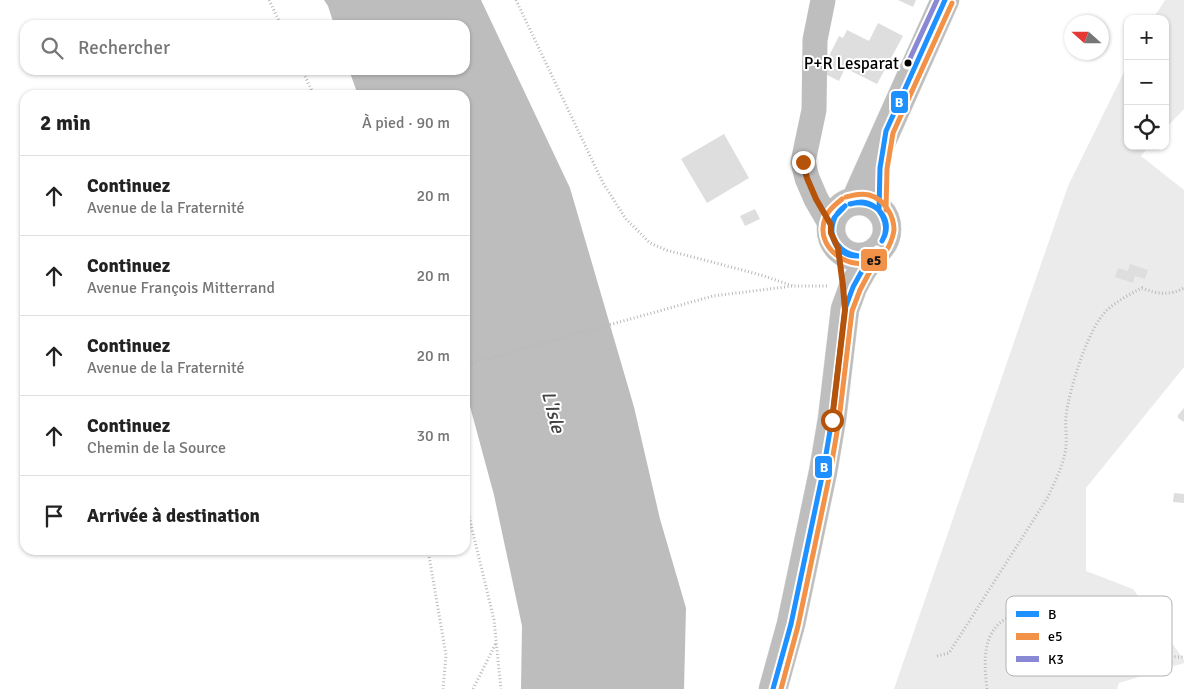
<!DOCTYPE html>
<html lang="fr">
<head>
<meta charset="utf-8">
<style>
	body { margin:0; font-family:Signika,sans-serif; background:#f6f6f6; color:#222 }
	.controls { position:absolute; right:15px; top:15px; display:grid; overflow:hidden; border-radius:10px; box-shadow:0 1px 4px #0004 }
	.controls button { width:45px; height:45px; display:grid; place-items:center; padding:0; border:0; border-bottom:1px solid #e0e0e0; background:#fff; color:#222; font:25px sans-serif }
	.compass { position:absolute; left:1064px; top:15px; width:45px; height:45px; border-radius:50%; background:#fff; box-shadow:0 1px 4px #0004; rotate:291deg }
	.stop { position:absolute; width:15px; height:15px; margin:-11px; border:4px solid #b45309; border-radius:50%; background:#fff }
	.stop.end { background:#b45309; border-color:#fff; box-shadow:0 1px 5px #0008 }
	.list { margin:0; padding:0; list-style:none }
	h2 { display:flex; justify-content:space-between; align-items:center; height:65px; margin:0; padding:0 20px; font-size:21px }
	h2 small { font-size:16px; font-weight:400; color:#767676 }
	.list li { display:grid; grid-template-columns:32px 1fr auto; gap:15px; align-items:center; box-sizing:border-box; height:80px; padding:0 20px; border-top:1px solid #e0e0e0 }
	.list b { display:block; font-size:19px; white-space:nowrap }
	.list p { margin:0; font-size:16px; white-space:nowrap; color:#767676 }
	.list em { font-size:16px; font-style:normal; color:#767676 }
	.icon { flex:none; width:28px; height:28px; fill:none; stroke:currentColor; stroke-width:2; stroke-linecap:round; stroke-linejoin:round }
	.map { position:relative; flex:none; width:1184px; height:689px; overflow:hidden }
	.search { position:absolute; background:#fff; box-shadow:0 1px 4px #0004; left:20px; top:20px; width:450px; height:55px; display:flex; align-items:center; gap:12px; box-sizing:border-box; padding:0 18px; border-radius:15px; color:#767676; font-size:19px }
	.panel { position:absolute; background:#fff; box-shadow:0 1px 4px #0004; left:20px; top:90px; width:450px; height:465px; border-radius:15px }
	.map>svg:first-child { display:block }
	.green { fill:#ebebeb }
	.water { fill:#bdbdbd }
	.building { fill:#dedede }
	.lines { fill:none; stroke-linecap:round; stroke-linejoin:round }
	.major-casing { stroke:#dbdbdb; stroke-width:29 }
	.path { stroke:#b9b9b9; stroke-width:3; stroke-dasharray:1 2.5; stroke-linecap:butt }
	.minor { stroke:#bebebe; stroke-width:25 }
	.major { stroke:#bebebe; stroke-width:28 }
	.bus-1-casing { stroke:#fff; stroke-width:9 }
	.bus-2-casing { stroke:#fff; stroke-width:9 }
	.bus-3-casing { stroke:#fff; stroke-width:9 }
	.bus-1 { stroke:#1e90ff; stroke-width:5 }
	.bus-2 { stroke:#f29248; stroke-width:5 }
	.bus-3 { stroke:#8888d5; stroke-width:5 }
	.route { stroke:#b45309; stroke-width:6 }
	.bus-dot { fill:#000; stroke:#fff; stroke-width:2 }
	.labels { text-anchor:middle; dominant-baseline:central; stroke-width:4; stroke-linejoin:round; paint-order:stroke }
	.bus-label { font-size:17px; fill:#000; stroke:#fff; text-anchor:end }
	.water-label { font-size:19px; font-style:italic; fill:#424242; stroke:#fff }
	.key { fill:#fff; stroke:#b2b2b2; stroke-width:1 }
	.key-label { font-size:14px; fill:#000 }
	.line-badge { stroke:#fff; stroke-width:2 }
	.badge-label { font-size:14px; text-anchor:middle; font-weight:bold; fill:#fff }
	.pale-badge-label { font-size:14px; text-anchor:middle; font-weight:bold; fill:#111 }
</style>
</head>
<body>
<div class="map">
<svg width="1184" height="689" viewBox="0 0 1184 689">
	<rect width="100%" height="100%" fill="#fff"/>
	<path class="green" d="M1165,0h19v109l-19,20v-110h-12z
		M1128,64v82h21l-8,10 43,34v177l-98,121v83l47,18 51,71v3l-65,20 -2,6h-223l174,-503z"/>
	<path class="water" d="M324,0h157l89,188 64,219 26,112 26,89 -2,81h-163l1,-63 -28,-131 -29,-107v-293h-107l-9,-25h116v-45h-131l-6,-19z"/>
	<path class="building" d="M898,0h18l-3,7z
		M878,23l25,13 -26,48 -32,-16 -6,13 -18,-9 18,-36 4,2 4,-8 22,11z
		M724,134l25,44 -42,25 -26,-44z
		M755,209l5,10 -15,7 -5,-10z
		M1130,264l18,6 -3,9 -10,-3 -2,7 -18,-6 3,-9 10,3z
		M1184,408v14l-6,-4v-3z
		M1174,493l10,1v9l-11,-1z"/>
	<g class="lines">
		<defs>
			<path id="major" d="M855,201l90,-201
				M831 229a28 28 0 1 1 56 0a28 28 0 1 1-56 0Z
				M773,689l18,-65 32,-152 9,-53 13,-110 8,-22 10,-18 14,-19"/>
		</defs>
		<use href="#major" class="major-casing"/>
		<path class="path" d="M269,0l12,25
			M516,0l87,183 23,36 24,24 16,7 95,25 32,11
			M302,70l12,25
			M465,365l248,-69 80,-10h34
			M465,500l29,120 7,69
			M428,550l18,105 -3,34
			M937,656l12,-3 99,-156c7,-16 16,-33 18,-50 1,-10 -1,-21 0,-31 3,-26 22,-88 41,-106 10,-9 23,-16 35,-22 15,6 27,8 42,0
			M473,689l23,-46
			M987,689c-3,-26 -6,-58 22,-72 6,-3 14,-9 21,-9 5,-1 13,1 19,1 41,4 58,27 94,42 13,5 27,6 41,6"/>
		<path class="minor" d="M823,0l-8,40 -1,70 -11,52 4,16 9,21 15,26"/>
		<use href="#major" class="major"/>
		<defs>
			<path id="bus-1" d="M850,204c24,-7 46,15 32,37
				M850,204c4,-1 9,-2 12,-2 19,1 29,24 20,39
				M845,206c-3,4 -8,8 -11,12 -8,19 7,36 25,38
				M845,206c-23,16 -14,52 14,50
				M879,210l1,-42 6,-37 59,-131
				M773,689l18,-65 32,-152 9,-53 13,-110 8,-22 10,-18 14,-19"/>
			<path id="bus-2" d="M842,199c-6,5 -12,9 -16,17 -17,37 41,67 62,32 3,-6 5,-11 6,-18 0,-15 -10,-31 -25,-35 -8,-2 -15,0 -23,2
				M886,210l1,-41 6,-36 59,-130
				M781,689l17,-63 32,-153 9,-53 13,-109 8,-21 9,-17 14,-19"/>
			<path id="bus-3" d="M907,65l30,-65"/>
		</defs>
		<use href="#bus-1" class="bus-1-casing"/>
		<use href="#bus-2" class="bus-2-casing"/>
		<use href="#bus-3" class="bus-3-casing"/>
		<use href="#bus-1" class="bus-1"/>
		<use href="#bus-2" class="bus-2"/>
		<use href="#bus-3" class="bus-3"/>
	</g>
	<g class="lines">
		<path class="route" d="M803,162l4,16 9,21 15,26v8l7,15 5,38 2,24 -13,110"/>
	</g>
	<circle class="bus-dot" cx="908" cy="63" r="4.5"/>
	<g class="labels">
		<g class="bus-label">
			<text x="899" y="63">P+R Lesparat</text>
		</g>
		<g class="water-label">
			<text transform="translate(553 412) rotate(75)">L'Isle</text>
		</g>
	</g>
	<rect x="1006" y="596" width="166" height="80" rx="8" class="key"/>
	<rect x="1016" y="611" width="23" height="6" fill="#1e90ff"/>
	<rect x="1016" y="633" width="23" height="7" fill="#f29248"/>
	<rect x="1016" y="656" width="23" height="6" fill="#8888d5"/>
	<g class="key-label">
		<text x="1048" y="619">B</text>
		<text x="1048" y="641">e5</text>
		<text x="1048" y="664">K3</text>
	</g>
	<g class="line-badge">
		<rect x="890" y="90" width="19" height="24" rx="5" fill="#1e90ff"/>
		<rect x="860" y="248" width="28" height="24" rx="5" fill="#f29248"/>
		<rect x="814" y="455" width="19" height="24" rx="5" fill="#1e90ff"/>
	</g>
	<g class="badge-label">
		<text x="899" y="107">B</text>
		<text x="824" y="472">B</text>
	</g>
	<g class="pale-badge-label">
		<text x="874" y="265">e5</text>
	</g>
</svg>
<div class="controls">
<button>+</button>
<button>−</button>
<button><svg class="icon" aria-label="locate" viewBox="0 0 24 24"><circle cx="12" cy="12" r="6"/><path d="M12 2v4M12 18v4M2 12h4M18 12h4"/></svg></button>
</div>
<svg class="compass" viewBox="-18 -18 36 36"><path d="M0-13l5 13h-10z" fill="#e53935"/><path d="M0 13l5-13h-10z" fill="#767676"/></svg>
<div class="stop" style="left:832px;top:420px"></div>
<div class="stop end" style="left:803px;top:162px"></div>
<div class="search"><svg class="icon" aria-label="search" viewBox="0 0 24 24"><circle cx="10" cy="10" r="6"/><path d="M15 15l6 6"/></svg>Rechercher</div>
<section class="panel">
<h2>2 min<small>À pied · 90 m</small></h2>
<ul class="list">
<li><svg class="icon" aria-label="ahead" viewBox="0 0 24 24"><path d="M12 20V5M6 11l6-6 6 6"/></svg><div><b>Continuez</b><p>Avenue de la Fraternité</p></div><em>20 m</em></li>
<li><svg class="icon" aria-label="ahead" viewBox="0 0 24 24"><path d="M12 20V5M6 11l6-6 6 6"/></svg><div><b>Continuez</b><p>Avenue François Mitterrand</p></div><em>20 m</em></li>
<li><svg class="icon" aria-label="ahead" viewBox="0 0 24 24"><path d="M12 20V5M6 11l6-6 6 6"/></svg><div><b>Continuez</b><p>Avenue de la Fraternité</p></div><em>20 m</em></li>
<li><svg class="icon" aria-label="ahead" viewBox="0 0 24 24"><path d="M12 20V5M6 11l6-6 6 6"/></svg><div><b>Continuez</b><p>Chemin de la Source</p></div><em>30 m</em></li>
<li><svg class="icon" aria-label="arrive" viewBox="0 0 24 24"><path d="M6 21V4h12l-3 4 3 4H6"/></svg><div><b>Arrivée à destination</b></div></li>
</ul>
</section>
</div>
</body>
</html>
